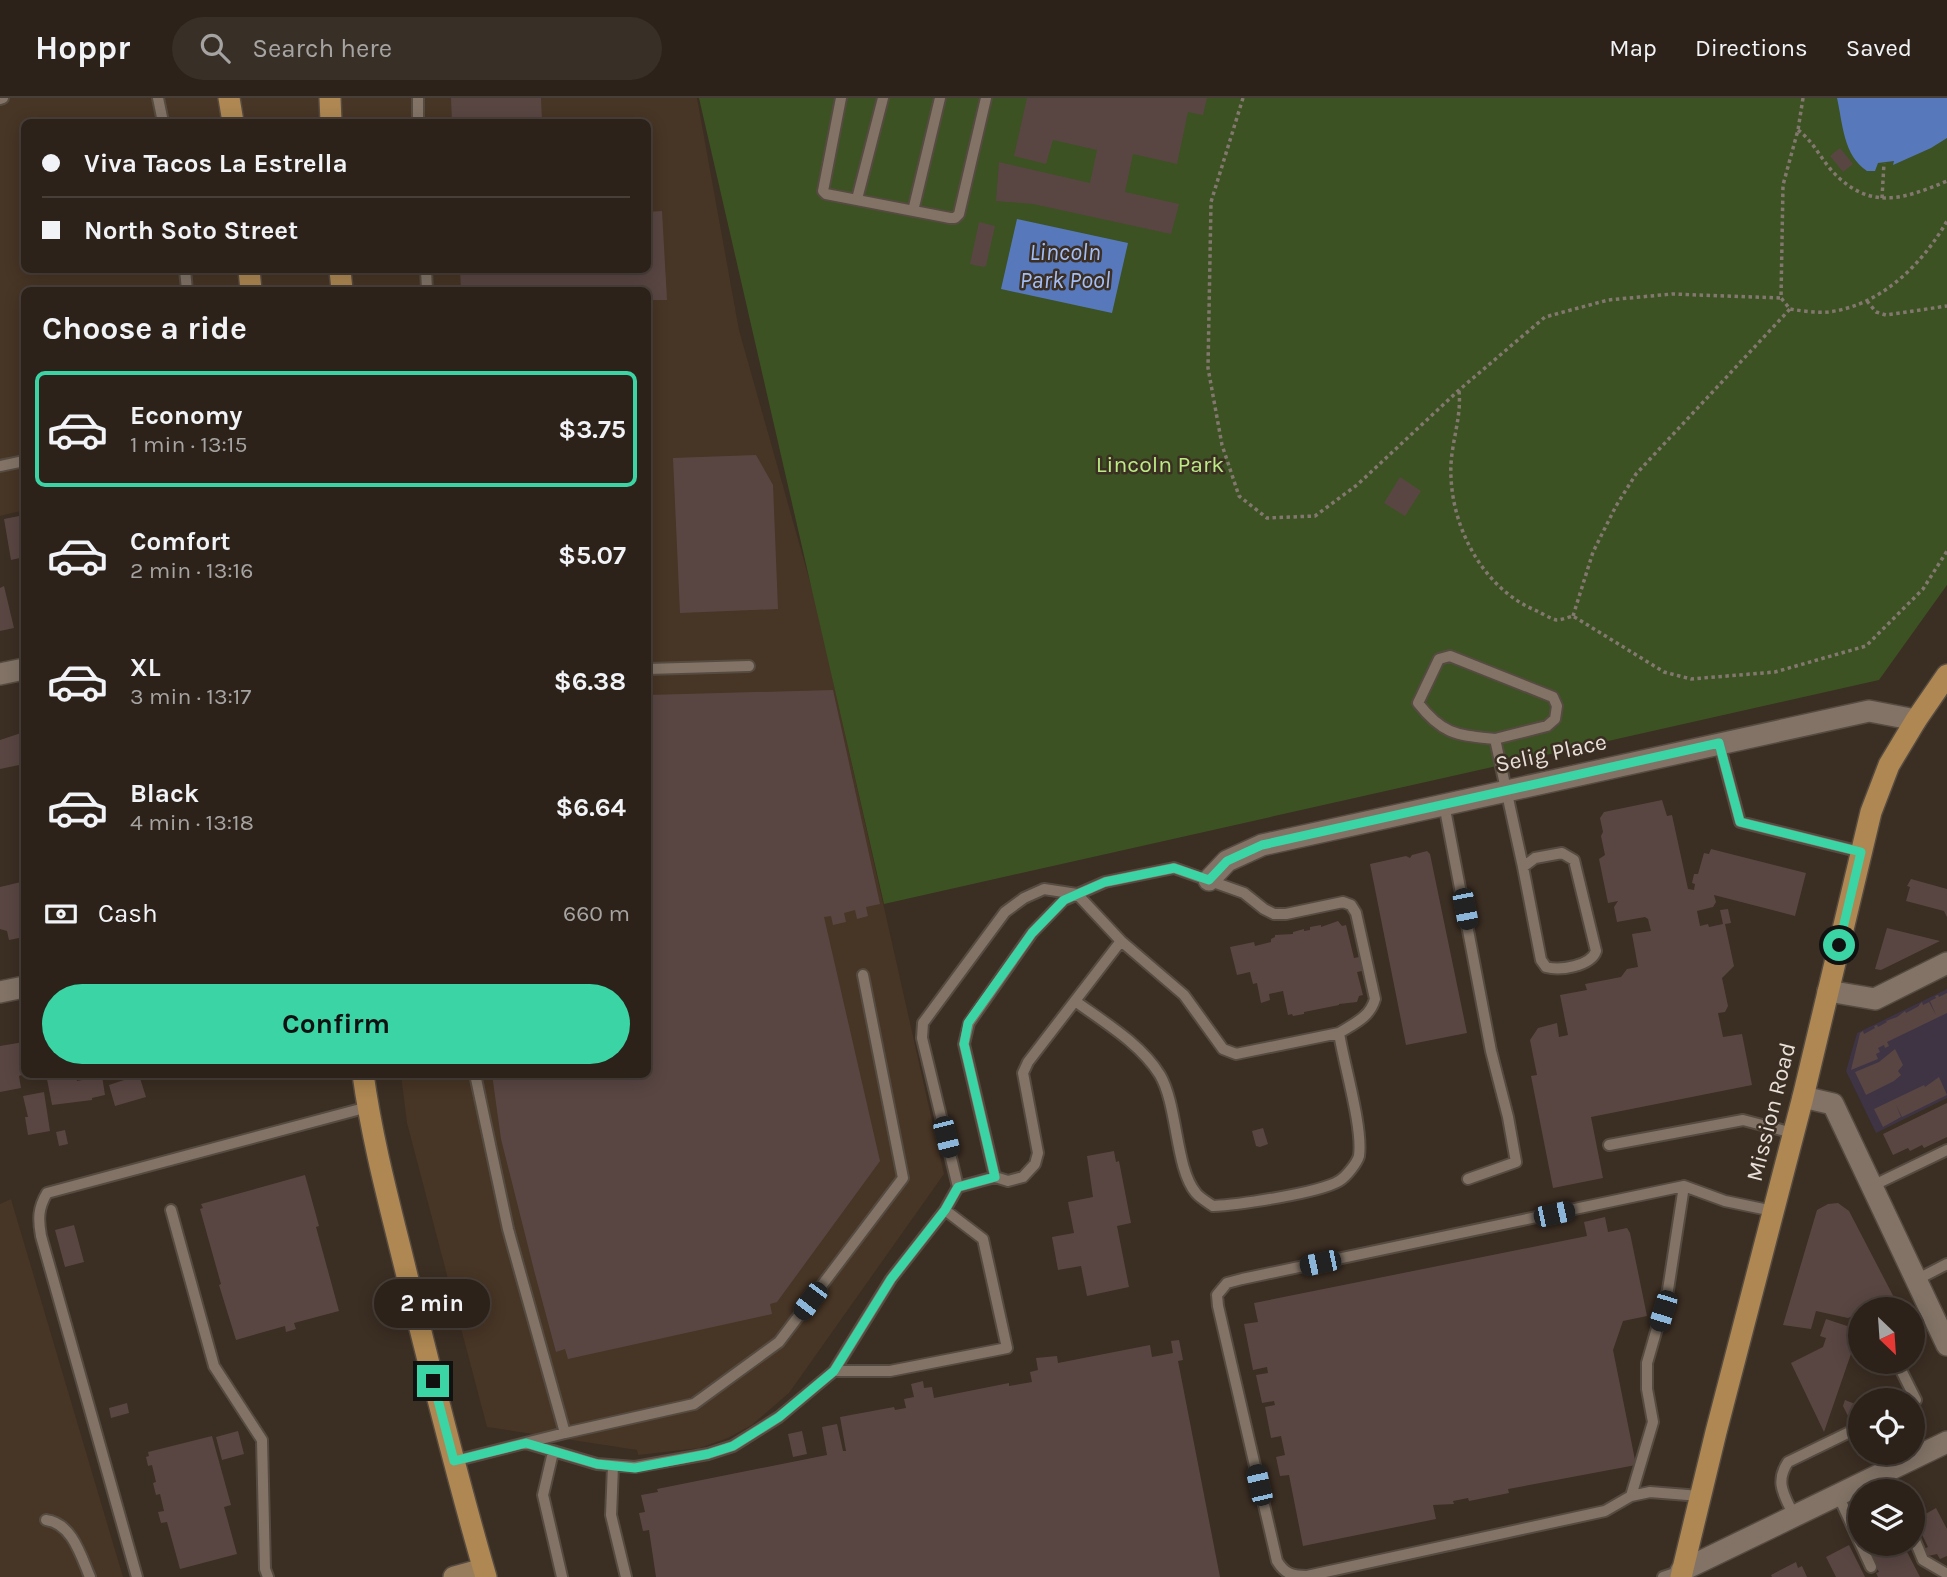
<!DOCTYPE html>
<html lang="en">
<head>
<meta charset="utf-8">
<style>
  body { margin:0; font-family:Karla,sans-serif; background:#382f27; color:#f1f3f6; height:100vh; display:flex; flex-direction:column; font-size:26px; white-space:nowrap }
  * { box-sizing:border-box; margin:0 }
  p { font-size:23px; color:#a6a4a2 }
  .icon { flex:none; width:38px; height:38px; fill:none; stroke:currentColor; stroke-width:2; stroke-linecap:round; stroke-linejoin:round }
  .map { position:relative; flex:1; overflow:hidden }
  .sheet { position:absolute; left:21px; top:189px; width:630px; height:791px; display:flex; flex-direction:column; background:#2c221a; border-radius:10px; box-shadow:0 4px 18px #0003,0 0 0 2px #483f39 }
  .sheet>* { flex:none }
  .hud { position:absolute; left:21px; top:21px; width:630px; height:154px; border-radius:10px; box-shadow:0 4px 18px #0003,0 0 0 2px #483f39; display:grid; align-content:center; height:154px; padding:0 21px; background:#2c221a }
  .needle { width:46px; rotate:155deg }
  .buttons { position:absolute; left:1848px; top:1199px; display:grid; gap:14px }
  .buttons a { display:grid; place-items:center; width:77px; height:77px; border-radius:50%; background:#2c221a; box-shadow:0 4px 18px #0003,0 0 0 2px #483f39; font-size:35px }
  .end { position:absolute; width:32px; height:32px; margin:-16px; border:9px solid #3bd4a4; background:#111; box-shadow:0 0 0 4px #111 }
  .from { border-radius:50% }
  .bubble { position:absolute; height:49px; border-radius:24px; background:#2c221a; box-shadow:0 4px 18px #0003,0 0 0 2px #483f39; font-size:23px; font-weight:700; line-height:49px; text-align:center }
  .car { position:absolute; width:21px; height:42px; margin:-21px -10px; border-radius:9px; box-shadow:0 0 5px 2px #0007; background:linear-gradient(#222 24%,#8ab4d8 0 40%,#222 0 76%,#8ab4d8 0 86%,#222 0) }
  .hud b { display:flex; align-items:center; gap:24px; height:66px; font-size:26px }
  .hud b+b { border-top:2px solid #483f39 }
  .hud i { width:18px; height:18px; background:#f1f3f6 }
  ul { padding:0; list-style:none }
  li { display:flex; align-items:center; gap:21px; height:116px; margin:0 14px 10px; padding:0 7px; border:4px solid transparent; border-radius:10px }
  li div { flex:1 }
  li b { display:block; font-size:26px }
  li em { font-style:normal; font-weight:700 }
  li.on { border-color:#3bd4a4 }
  li>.icon { width:63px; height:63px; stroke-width:1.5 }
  h2 { padding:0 21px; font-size:32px; line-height:84px }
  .pay { display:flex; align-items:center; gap:18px; height:77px; padding:0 21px; font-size:26px }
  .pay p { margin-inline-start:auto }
  .cta { display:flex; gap:14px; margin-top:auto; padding:14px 21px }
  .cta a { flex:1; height:80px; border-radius:42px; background:#3bd4a4; color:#111; font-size:28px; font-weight:700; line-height:80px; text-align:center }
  header { display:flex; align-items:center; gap:42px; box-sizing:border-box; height:98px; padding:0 35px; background:#2c221a; border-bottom:2px solid #483f39 }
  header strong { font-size:33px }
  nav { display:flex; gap:38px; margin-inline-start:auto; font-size:24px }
  .search { width:490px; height:63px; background:#382f27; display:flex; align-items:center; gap:18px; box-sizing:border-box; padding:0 24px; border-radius:38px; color:#a6a4a2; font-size:26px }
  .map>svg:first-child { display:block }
  .commercial { fill:#3e3444 }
  .built { fill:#473525; fill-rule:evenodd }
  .green { fill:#3c5222 }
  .water { fill:#5878bc }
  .building { fill:#594643 }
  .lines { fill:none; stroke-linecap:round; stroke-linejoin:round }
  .lane-casing { stroke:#564b41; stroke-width:14 }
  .street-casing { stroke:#564b41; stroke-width:24 }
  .secondary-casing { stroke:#564b41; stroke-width:24 }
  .primary-casing { stroke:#564b41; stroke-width:24 }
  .path { stroke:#83786f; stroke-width:3.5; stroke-dasharray:3.5 3.5; stroke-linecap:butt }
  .lane { stroke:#827366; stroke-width:10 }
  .street { stroke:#827366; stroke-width:21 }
  .secondary { stroke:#987d5c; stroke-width:21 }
  .primary { stroke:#ae8752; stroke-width:21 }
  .route { stroke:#3bd4a4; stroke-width:9 }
  .labels { text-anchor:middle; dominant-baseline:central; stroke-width:5; stroke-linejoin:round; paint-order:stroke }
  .park-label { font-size:23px; fill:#bbec84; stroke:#3b2e23 }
  .street-label { font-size:23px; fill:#e9e0d9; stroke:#3b2e23 }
  .water-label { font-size:24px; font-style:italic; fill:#a3bef6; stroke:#3b2e23 }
</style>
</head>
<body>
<header>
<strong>Hoppr</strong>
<div class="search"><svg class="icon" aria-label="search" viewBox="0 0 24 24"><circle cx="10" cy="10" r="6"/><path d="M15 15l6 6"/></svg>Search here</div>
<nav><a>Map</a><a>Directions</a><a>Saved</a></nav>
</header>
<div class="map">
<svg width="1947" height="1479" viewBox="0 0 1947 1479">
  <rect width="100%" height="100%" fill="#3b2e23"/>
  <path class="commercial" d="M1947,891v109l-71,35 -30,-62 11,-38z"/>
  <path class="built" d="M0,0h697l42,232 75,266 130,578 -155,219 -37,32 -24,13 -28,10 -62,7 -1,-5 -150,-23 -80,-304 -6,-48 247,-1v-784h-624v220l-24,6zM24,24h624v148h-624z
    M11,1101l112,378h-123v-373z"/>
  <path class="green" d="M699,0h1248v487l-68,95 -995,224z"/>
  <path class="water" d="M1837,0h110v40l-16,10 -38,17 1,-4 -16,2 -3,8h-8c-24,-16 -24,-47 -30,-73z
    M1017,121l111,24 -16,70 -111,-24z"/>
  <path class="building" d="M451,0h90l1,24h-90z
    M1027,0h180l-4,17 -15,-3 -11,52 -44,-10 -8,38 54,12 -8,30 -138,-30 -37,-3 3,-39 91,21 7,-33 -44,-10 -7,24 -32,-8z
    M1840,50l13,16 -10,8 -13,-16z
    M662,113l5,89h-19v-10h-187l-1,-20h188v-58z
    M979,124l16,4 -9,40 -3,1 -13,-3z
    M756,357l17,30 5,124 -98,4 -7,-155z
    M1400,379l21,14 -16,25 -21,-13z
    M24,417v42l-13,3 -7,-41z
    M4,488l10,42 -14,3v-43z
    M833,592l47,214 -14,3 2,9 -11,3 -2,-9 -11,3 2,9 -13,3 -2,-9 -7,1 56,244 -103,141 -7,2 2,10 -204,45 -3,-10 -9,3 -21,-78 -34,-135 -9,-65h156v-379z
    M21,635l3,31 -24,5v-29z
    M1662,702l5,16 5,-1 16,74 6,1 1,-6 -3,-1 2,-9h4l6,-21 5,1 2,-5 95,24 -11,43 -81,-21 2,7 -3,5 -16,4 3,15 8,-2 1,3 14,-3 -3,-14 8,-1 3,14 -6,1 9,42 -12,12 6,28 -3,6 -7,1 5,24 19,-3 10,51 -161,32 12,61 -50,10 -22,-112 6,-1 -7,-35 8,-12 19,-5 2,14 9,-2 -8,-40 27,-5 -2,-6 36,-7 6,-8 11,-2 -6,-33 19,-3 -3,-12 -3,-2 -28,5 -3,-15 4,-6 -10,2 -9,-44 6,-4 -4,-19 2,-4 -3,-14 4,-6z
    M1427,753l3,3 37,179 -61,12 -36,-181 36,-8 4,2 2,-3z
    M1911,781l36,10v28l-3,-6 -38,-10 4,-14 -3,-1z
    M21,784l3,15v40l-15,3 -2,-9 -7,-2v-42z
    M1338,823l4,5 4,-1 8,33 10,-2 3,14 -10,2 6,23 -4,1 -2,6 -18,2v1l-35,7v2l-11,2 -1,-2 -4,1 -5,-24 -14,3 1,6 -9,3 -4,-20 -4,1 -3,-12 -13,3 -7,-28 24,-5 1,4 16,-4v-3l4,-2v-2l18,-1v-2l11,-3v2l6,-1v-3l11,-2v2z
    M1887,830l4,1 49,12 -59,29 -6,-1z
    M1947,895v20l-60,29 2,4 -4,2 -1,-3 -6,3 2,4 -4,2 2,5 -27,11 9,-37 3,-2 1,3 11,-6 -1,-2 3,-1 1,2 9,-5 -1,-1 11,-4 8,-6 1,2 13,-7v-1l3,-3 1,3 6,-3 7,13 -6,-14 6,-3 -1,-2 3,-1 1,2z
    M24,944v32l-5,2 2,12 -21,4v-46z
    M1895,951l8,16 -5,6 3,4 -7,6 -28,14 -11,-23 24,-10z
    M46,976h30l1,7 25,-5 3,19 -13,3v2l-40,5z
    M139,977l7,22 -31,9 -6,-21z
    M1939,979l8,18 -45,22 -6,-12 5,12 -18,10 -9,-18 50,-24 1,2z
    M44,994l6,39 -22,4 -3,-18h3l-5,-21z
    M1947,1005v34l-23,11 -2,-3 -12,6 -2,-3 -15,7 -10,-21z
    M1263,1030l5,16 -8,3 -4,-1 -4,-15z
    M65,1032l3,14 -9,2 -3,-14z
    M1114,1053l2,11 3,-1 12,62 -14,3 12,61 -42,9 -6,-30 -23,4 -6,-33 22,-4 -6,-31 25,-5 -6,-41z
    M305,1077l14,51 -3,1 23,84 -45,12 2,6 -10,3 -1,-6 -49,14 -17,-55 2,-1 -21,-75 3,-1 -2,-4z
    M1838,1105l11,8 51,98h-40v4l-12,5 -32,-7 -5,18 -28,-4 34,-115 11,-6z
    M1605,1119l3,15 19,-4 3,5 17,83 -24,5 -10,29 23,115 -128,24 1,4 -40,8 -1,-3 -15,3 1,3 -21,1 3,14 -133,27 -14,-71 -9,1 -4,-19 9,-2 -4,-19 -10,2 -6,-31 10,-2 -1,-4 -12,2 -6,-28 12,-2 -1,-6 -14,3 -9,-46 14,-2 -4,-19 333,-67 -3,-14z
    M74,1127l10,37 -19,5 -10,-37z
    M1826,1221l33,11 1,23 -8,-2 -28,81 -33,-69 32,-16 3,-9 -6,-2z
    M1179,1242l4,20 -5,1 42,216h-564l-7,-47 -6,1 -4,-18 6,-1 -4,-17 17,-3 -1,-3 170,-34 -5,-28 15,-3 6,27h3l-6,-34 54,-10 1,3 11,-2 -2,-9 10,-2 -3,-13 12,-3 1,7 8,-1 2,11 75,-15v3l23,-4 -2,-10 8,-2 -2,-12 21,-2 1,7 92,-18 2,12 21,-4 -2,-12z
    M1845,1302l15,6 -7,20 -10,-20z
    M127,1305l2,10 -18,5 -2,-10z
    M238,1333l6,23 -22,6 -6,-23z
    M802,1333l5,23 -14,3 -5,-23z
    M212,1338l19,69 -7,2 13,47 -57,15 -13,-47 -6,1 -3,-11 6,-1 -4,-17 -4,1 -3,-12 3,-1 -4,-17 -4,1 -2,-9 3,-1 -1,-4z
    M1936,1410l11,21v27l-7,3 -3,-5 -9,2 -4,-7 4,-2 -13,-27z
    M1865,1446h38l17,33h-42l-2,-4 3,-1z
    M1849,1447l16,32h-29l-10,-20z
    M1796,1464l2,6 4,-2 5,11h-35l-1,-2z"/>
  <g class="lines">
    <defs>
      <path id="lane" d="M158,0l5,24
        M418,0v24
        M841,0l-18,93 3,3 124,24h5l4,-4 27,-116
        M0,1l3,-1
        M857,101l26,-101
        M913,113l27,-113
        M185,172l2,20
        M426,172l1,20
        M0,368l24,-5
        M648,571l101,-3
        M1495,641l52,-13 8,-7 2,-13 -4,-9 -103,-41 -11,3 -21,44c25,32 39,32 77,36l28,128 12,-9 27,-5 12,7 22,91c-5,15 -36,20 -50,16l-5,-7 -18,-93
        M1719,645l21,79 121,30
        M1444,706l47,247 17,66 8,45 -48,17
        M1075,903c29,21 66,43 85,74 18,31 15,93 36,118 4,5 11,9 17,13 25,-1 106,-13 126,-25 7,-4 18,-18 20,-25 4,-29 -15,-91 -20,-123l-103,21 -13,-5 -39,-54 -63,-54
        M475,976l33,155 57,204 129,-29 85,-62 124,-164 -40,-203
        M1609,1047l134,-25 50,13
        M995,1079l-31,-133 5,-21 63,-90 32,-33 41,-18 69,-14 70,25 20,16 10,5h12l57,-12 8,3 5,8 19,86c-5,18 -20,24 -36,34
        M1872,1088l75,-36
        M171,1112l43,156 48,74 3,129 3,8
        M1916,1182l31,-16
        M1897,1264l19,38 -3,1
        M834,1273h56l117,-23 -24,-109 -38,-29
        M526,1345l71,21 38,3 73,-13 25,-8 46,-29 55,-46 57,-92 54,-69 13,-23 37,-10 13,4 15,-4 12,-13 3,-11 -15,-80 5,-11 93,-121 -44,-47 -33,-5 -20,9 -19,14 -82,111 -1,15 36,149
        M553,1354l-10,43 19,82
        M454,1363l111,-28
        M613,1368l-2,49 15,62
        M1884,1375l8,18
        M1838,1397l33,72
        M1631,1398l22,-74 -6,-33v-26l21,-73 16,-104
        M1700,1398l-50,-4 -19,4 -26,15 -298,65c-15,0 -22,-2 -30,-15l-59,-255 -1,-11 10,-12 15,-4 442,-93 41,15 48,10
        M1794,1418c-9,-20 -20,-33 -6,-54l72,-35
        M46,1422c26,3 35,36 44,57
        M1913,1438l10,24 24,14
        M137,1479l-96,-341c-3,-17 -3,-28 6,-43l321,-86
        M1663,1479l18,-6"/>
      <path id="street" d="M0,576l24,-5
        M1209,782l18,-19 35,-16 607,-134 47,9
        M1828,893l47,8 72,-36
        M0,894l24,-5
        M1803,999l30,7 114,241
        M1681,1473l266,-129"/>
      <path id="secondary" d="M454,1479l29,-8"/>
      <path id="primary" d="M229,0l4,24
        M330,0l1,24
        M249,172l2,20
        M340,172l2,20
        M363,976c10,73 30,143 47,214 24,97 48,193 76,289
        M1681,1479l35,-145 87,-335 68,-285 18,-47 27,-45 31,-45"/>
    </defs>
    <use href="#lane" class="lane-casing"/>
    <use href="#street" class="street-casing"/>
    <use href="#secondary" class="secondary-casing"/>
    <use href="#primary" class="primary-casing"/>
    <path class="path" d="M1243,0l-32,104 -3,166 14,77 17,51 28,22 48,-2 42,-31 102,-95 86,-73 63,-17 64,-6 109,4
      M1803,0l-5,32 -15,55 -2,113 9,11c12,2 26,4 38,3 52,-6 94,-47 119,-91
      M1798,32c15,11 23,29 35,42 37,39 71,27 114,9
      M1882,100l2,-35
      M1867,203l9,11 10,3 61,-9
      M1459,293c3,29 -10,56 -8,86 2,54 34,113 86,134 6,3 14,8 20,9 4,0 12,-3 16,-4l91,56 27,7 84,-7 91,-26 57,-57 24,-38
      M1573,518l20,-64 23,-46 20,-32 154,-165"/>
    <use href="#lane" class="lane"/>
    <use href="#street" class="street"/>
    <use href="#secondary" class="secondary"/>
    <use href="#primary" class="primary"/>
  </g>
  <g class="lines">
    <path class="route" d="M433,1283l21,80 72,-18 71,21 38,4 73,-14 25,-8 46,-29 55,-46 57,-92 54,-69 13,-23 37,-10 -31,-133 4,-21 64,-90 32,-33 41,-18 69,-14 35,12 18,-19 35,-16 457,-102 21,79 121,30 -22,93"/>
  </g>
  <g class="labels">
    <g class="park-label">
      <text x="1160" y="366">Lincoln Park</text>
    </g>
    <g class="street-label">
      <text transform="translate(1551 655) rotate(-12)">Selig Place</text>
      <text transform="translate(1771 1014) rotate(-76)">Mission Road</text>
    </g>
    <g class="water-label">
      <text x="1065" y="154">Lincoln<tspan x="1065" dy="28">Park Pool</tspan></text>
    </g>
  </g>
</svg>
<div class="buttons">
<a><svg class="needle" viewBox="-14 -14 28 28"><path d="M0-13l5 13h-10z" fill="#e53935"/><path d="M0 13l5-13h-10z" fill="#a6a4a2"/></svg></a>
<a><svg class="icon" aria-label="locate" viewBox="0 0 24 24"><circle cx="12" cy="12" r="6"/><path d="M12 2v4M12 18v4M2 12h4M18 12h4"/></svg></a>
<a><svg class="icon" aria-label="layers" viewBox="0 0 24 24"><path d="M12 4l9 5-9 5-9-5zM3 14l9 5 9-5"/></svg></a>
</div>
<i class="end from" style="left:1839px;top:847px"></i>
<i class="end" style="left:433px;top:1283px"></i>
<div class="bubble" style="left:374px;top:1181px;width:116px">2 min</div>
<i class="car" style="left:1465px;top:811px;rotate:169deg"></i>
<i class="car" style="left:946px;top:1039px;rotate:166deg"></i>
<i class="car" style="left:1554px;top:1116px;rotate:78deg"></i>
<i class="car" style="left:1320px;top:1165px;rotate:258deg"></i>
<i class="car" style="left:810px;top:1203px;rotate:217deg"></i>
<i class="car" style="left:1663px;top:1213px;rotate:197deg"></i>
<i class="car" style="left:1259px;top:1387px;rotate:347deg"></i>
<div class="hud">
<b><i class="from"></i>Viva Tacos La Estrella</b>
<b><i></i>North Soto Street</b>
</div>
<section class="sheet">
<h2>Choose a ride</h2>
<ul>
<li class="on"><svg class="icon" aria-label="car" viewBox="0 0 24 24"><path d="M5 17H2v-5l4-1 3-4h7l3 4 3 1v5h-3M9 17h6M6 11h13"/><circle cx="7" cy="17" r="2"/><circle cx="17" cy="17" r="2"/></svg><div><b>Economy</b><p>1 min · 13:15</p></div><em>$3.75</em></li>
<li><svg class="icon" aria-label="car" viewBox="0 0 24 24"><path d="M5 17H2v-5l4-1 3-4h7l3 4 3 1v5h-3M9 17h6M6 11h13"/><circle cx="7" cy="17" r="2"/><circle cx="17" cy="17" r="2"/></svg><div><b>Comfort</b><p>2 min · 13:16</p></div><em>$5.07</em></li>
<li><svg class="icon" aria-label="car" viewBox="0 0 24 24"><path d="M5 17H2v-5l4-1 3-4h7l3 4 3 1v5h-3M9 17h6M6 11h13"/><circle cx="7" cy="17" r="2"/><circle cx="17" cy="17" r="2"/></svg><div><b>XL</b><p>3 min · 13:17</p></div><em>$6.38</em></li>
<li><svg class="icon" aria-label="car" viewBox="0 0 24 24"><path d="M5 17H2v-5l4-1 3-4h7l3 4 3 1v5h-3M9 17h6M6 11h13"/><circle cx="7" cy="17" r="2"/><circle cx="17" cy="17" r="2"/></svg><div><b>Black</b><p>4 min · 13:18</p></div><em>$6.64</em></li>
</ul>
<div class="pay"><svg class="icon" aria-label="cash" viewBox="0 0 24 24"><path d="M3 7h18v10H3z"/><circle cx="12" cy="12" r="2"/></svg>Cash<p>660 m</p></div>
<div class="cta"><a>Confirm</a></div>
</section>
</div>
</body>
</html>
